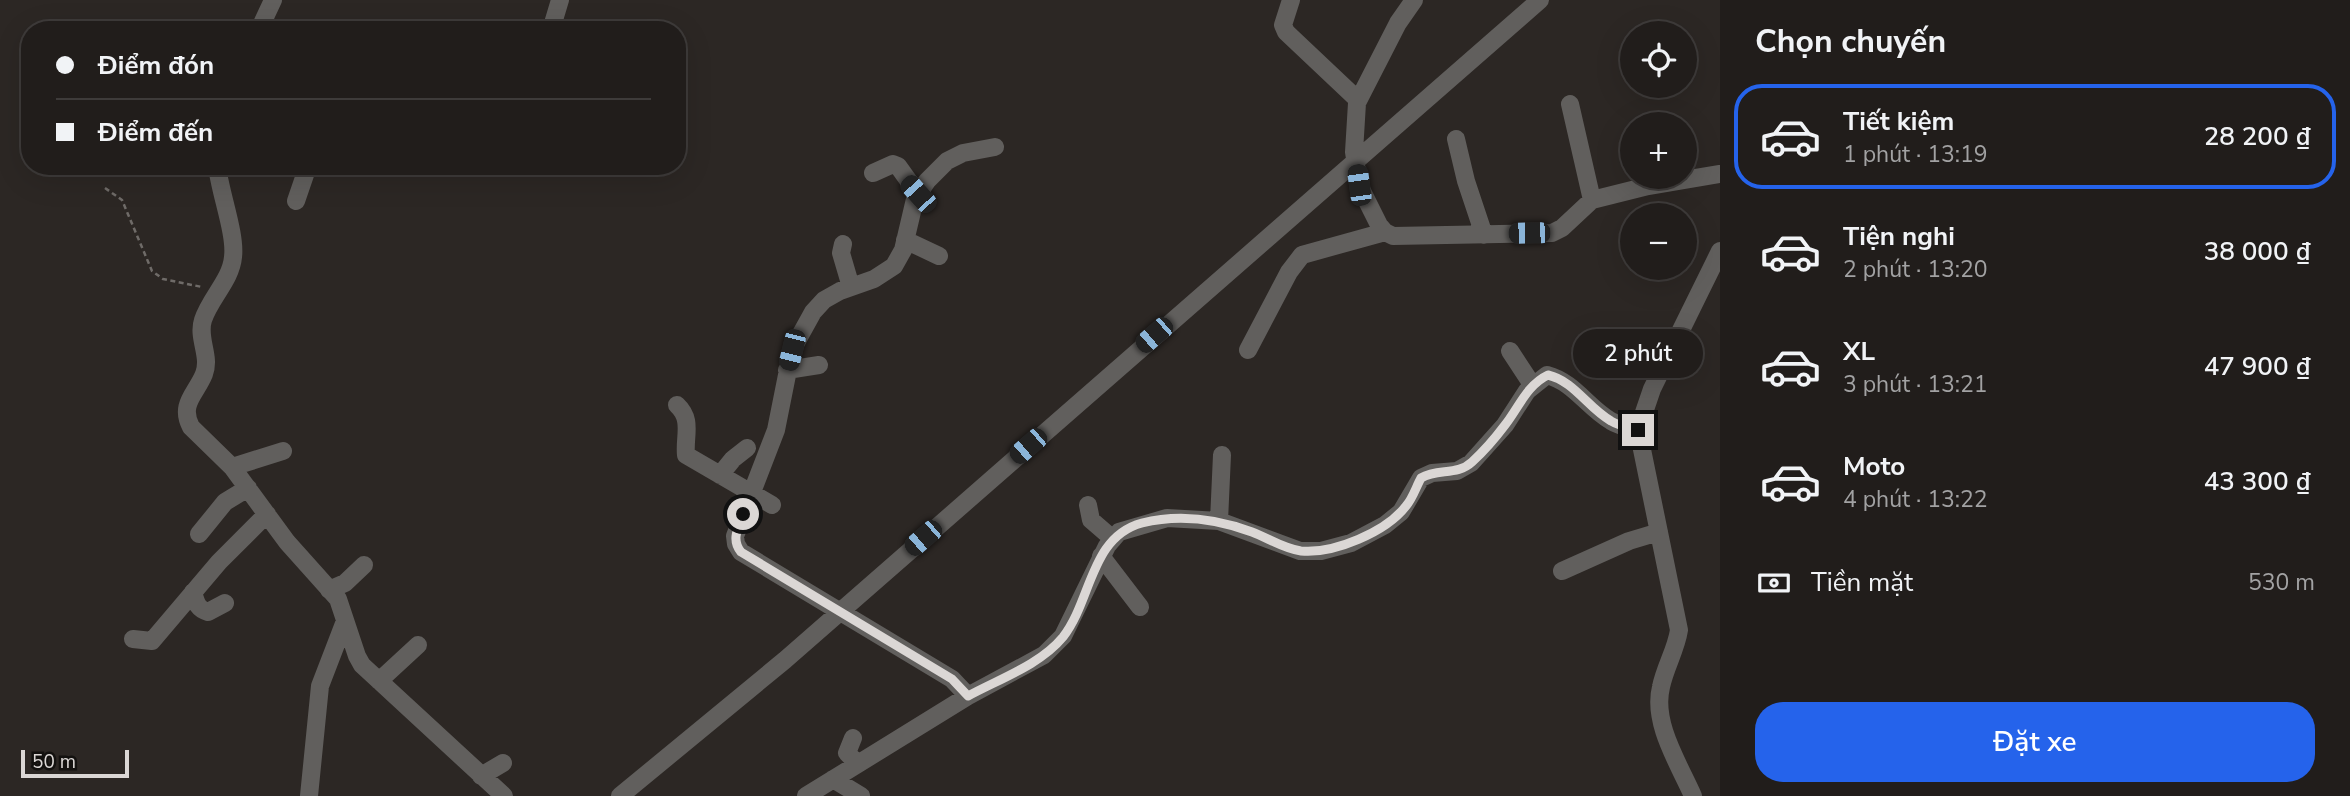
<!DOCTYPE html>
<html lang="vi">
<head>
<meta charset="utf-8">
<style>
  body { margin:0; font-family:"Nunito Sans",sans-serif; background:#2d2a28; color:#f1f3f6; height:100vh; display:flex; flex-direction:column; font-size:26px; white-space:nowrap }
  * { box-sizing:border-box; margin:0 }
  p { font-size:23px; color:#a2a2a3 }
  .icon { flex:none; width:38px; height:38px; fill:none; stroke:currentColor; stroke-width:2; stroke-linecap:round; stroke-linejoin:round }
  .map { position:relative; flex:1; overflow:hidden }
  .panel { display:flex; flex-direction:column; background:#211d1b; width:630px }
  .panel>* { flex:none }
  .guide { position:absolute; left:21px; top:21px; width:665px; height:154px; border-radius:28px; box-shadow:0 7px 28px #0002,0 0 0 2px #3e3b3a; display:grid; align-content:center; height:154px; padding:0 35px; background:#211d1b }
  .controls { position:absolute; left:1620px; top:21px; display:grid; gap:14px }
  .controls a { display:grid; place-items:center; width:77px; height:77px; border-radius:50%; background:#211d1b; box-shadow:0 7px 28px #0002,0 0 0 2px #3e3b3a; font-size:35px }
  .scale { position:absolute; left:21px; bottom:18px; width:108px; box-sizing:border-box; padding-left:7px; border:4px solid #dbd7d5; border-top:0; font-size:19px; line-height:24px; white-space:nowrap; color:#dbd7d5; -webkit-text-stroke:5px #13110f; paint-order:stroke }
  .end { position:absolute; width:32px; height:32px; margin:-16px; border:9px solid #dbd7d5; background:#111; box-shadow:0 0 0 4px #111 }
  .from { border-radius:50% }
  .bubble { position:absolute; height:49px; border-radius:24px; background:#211d1b; box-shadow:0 7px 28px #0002,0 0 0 2px #3e3b3a; font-size:23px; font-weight:600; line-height:49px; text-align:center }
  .car { position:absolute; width:21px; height:42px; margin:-21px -10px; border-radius:9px; box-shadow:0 0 5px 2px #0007; background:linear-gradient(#222 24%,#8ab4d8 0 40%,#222 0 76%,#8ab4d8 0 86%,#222 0) }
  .guide b { display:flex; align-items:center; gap:24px; height:66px; font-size:26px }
  .guide b+b { border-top:2px solid #3e3b3a }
  .guide i { width:18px; height:18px; background:#f1f3f6 }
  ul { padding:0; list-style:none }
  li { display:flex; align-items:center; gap:21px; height:105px; margin:0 14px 10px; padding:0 21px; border:4px solid transparent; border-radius:28px }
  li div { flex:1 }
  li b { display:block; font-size:26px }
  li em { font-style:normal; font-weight:600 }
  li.selected { border-color:#2563eb }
  li>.icon { width:63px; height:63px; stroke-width:1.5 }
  h2 { padding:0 35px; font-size:32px; line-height:84px }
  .pay { display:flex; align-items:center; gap:18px; height:77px; padding:0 35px; font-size:26px }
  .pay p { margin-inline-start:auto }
  .action { display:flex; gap:14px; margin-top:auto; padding:14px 35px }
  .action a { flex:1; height:80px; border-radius:28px; background:#2563eb; color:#fff; font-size:28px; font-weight:600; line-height:80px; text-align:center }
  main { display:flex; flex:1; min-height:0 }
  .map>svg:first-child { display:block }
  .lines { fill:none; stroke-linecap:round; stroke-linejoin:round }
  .path { stroke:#6f6b68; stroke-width:2.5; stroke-dasharray:5 3.5; stroke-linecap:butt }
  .minor { stroke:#615f5d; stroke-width:18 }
  .route { stroke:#dbd7d5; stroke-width:9 }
</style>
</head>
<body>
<main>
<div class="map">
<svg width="1720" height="796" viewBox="0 0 1720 796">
  <rect width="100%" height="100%" fill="#2c2724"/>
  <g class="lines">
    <path class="path" d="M105,188l17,12 30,71 11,8 39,8"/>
    <path class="minor" d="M1291,0l-8,25 3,7 72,68
      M1414,0l-16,23 -41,80 -3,49 5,33 20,40 6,7 8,4 159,-3 10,-5 30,-28 56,-14 72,-12
      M259,30l14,-30
      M551,30l9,-30
      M1570,104l22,96
      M1456,139l10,42 18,54
      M217,166c3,27 19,68 16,91 -2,23 -23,41 -30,63 -6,18 8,36 1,54 -8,20 -25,30 -13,53l41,40 55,75 51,57 19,57 5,9 142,131
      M873,173l20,-9 5,2 20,28
      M296,201l12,-35
      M905,240l34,16
      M843,244l-2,9 10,34
      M1248,350l41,-78 13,-17 83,-23
      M1510,351l23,35
      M787,370l32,-5
      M677,405c16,15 7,31 9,50l86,50
      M232,467l51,-16
      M720,475l13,-16 14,-11
      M1088,505l3,15 22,19
      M1219,521l3,-66
      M199,534l26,-32 23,-14
      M1101,556l39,51
      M1562,571l67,-30 30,-9
      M329,590l16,-7 19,-18
      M193,592c3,10 4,17 15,20l17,-9
      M133,639l19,2 67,-79 48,-48
      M379,681l39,-36
      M968,696l-16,-17 -211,-127 -5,-8 -1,-8 41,-106 16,-80 21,-38 11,-12 16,-9 34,-12 20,-13 9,-16 12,-51 12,-18 20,-20 16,-8 32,-6
      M853,738l-6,15 11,11
      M481,776l22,-13
      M833,779l28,17
      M309,796l11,-110 25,-65
      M620,796l165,-136 755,-660
      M806,796l162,-100 76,-41 19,-19 44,-90 12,-14 48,-14 52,3 81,30h21l30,-8 34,-18 16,-13 20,-34 11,-5 25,-2 14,-8 34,-38 22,-34 20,-16c27,7 41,33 64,46 8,5 18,7 27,9
      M1693,796c-14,-32 -41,-73 -32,-109 4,-20 15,-37 18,-57l-41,-200 14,-41 68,-138"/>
  </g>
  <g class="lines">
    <path class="route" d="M743,514c-5,14 -12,26 -2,38l211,127 16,17c31,-17 72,-31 95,-59 29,-37 27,-100 79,-114 36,-9 75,-4 110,9 16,6 32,17 49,19 33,3 85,-19 105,-45 7,-8 10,-19 15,-28 17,-10 36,-2 51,-16 12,-11 24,-25 33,-37 14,-18 22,-40 43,-50 26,6 40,33 63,46 8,5 18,7 27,9"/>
  </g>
</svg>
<div class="controls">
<a><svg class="icon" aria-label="locate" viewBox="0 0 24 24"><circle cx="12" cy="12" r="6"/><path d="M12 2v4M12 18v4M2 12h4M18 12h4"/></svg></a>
<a>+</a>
<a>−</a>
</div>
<div class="scale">50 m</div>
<i class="end from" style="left:743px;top:514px"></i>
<i class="end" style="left:1638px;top:430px"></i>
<div class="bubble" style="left:1573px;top:329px;width:130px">2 phút</div>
<i class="car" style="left:1359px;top:185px;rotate:352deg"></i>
<i class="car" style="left:918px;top:194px;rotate:318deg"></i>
<i class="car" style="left:1529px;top:233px;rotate:269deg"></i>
<i class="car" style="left:1154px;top:335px;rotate:229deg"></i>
<i class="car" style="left:792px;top:350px;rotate:194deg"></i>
<i class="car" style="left:1028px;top:446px;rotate:229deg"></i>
<i class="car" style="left:923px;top:538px;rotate:229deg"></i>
<div class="guide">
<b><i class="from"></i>Điểm đón</b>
<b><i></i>Điểm đến</b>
</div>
</div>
<section class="panel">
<h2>Chọn chuyến</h2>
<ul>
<li class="selected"><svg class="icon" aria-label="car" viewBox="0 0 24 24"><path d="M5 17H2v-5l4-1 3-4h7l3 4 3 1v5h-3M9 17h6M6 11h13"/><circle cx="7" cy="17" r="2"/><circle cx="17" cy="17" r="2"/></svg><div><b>Tiết kiệm</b><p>1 phút · 13:19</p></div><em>28 200 ₫</em></li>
<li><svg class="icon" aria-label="car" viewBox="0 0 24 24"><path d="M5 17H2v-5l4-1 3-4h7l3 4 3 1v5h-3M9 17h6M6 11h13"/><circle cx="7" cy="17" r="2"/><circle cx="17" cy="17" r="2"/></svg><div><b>Tiện nghi</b><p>2 phút · 13:20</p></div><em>38 000 ₫</em></li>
<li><svg class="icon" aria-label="car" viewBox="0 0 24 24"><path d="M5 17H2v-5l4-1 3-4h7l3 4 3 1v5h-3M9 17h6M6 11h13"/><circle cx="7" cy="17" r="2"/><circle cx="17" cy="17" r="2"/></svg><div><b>XL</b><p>3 phút · 13:21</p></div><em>47 900 ₫</em></li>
<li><svg class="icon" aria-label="car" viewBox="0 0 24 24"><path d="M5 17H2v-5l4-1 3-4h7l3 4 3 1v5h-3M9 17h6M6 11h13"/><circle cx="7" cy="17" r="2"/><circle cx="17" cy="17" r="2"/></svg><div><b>Moto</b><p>4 phút · 13:22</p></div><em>43 300 ₫</em></li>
</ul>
<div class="pay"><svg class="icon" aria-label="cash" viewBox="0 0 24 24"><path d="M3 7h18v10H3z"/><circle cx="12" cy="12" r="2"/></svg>Tiền mặt<p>530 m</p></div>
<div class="action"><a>Đặt xe</a></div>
</section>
</main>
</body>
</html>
